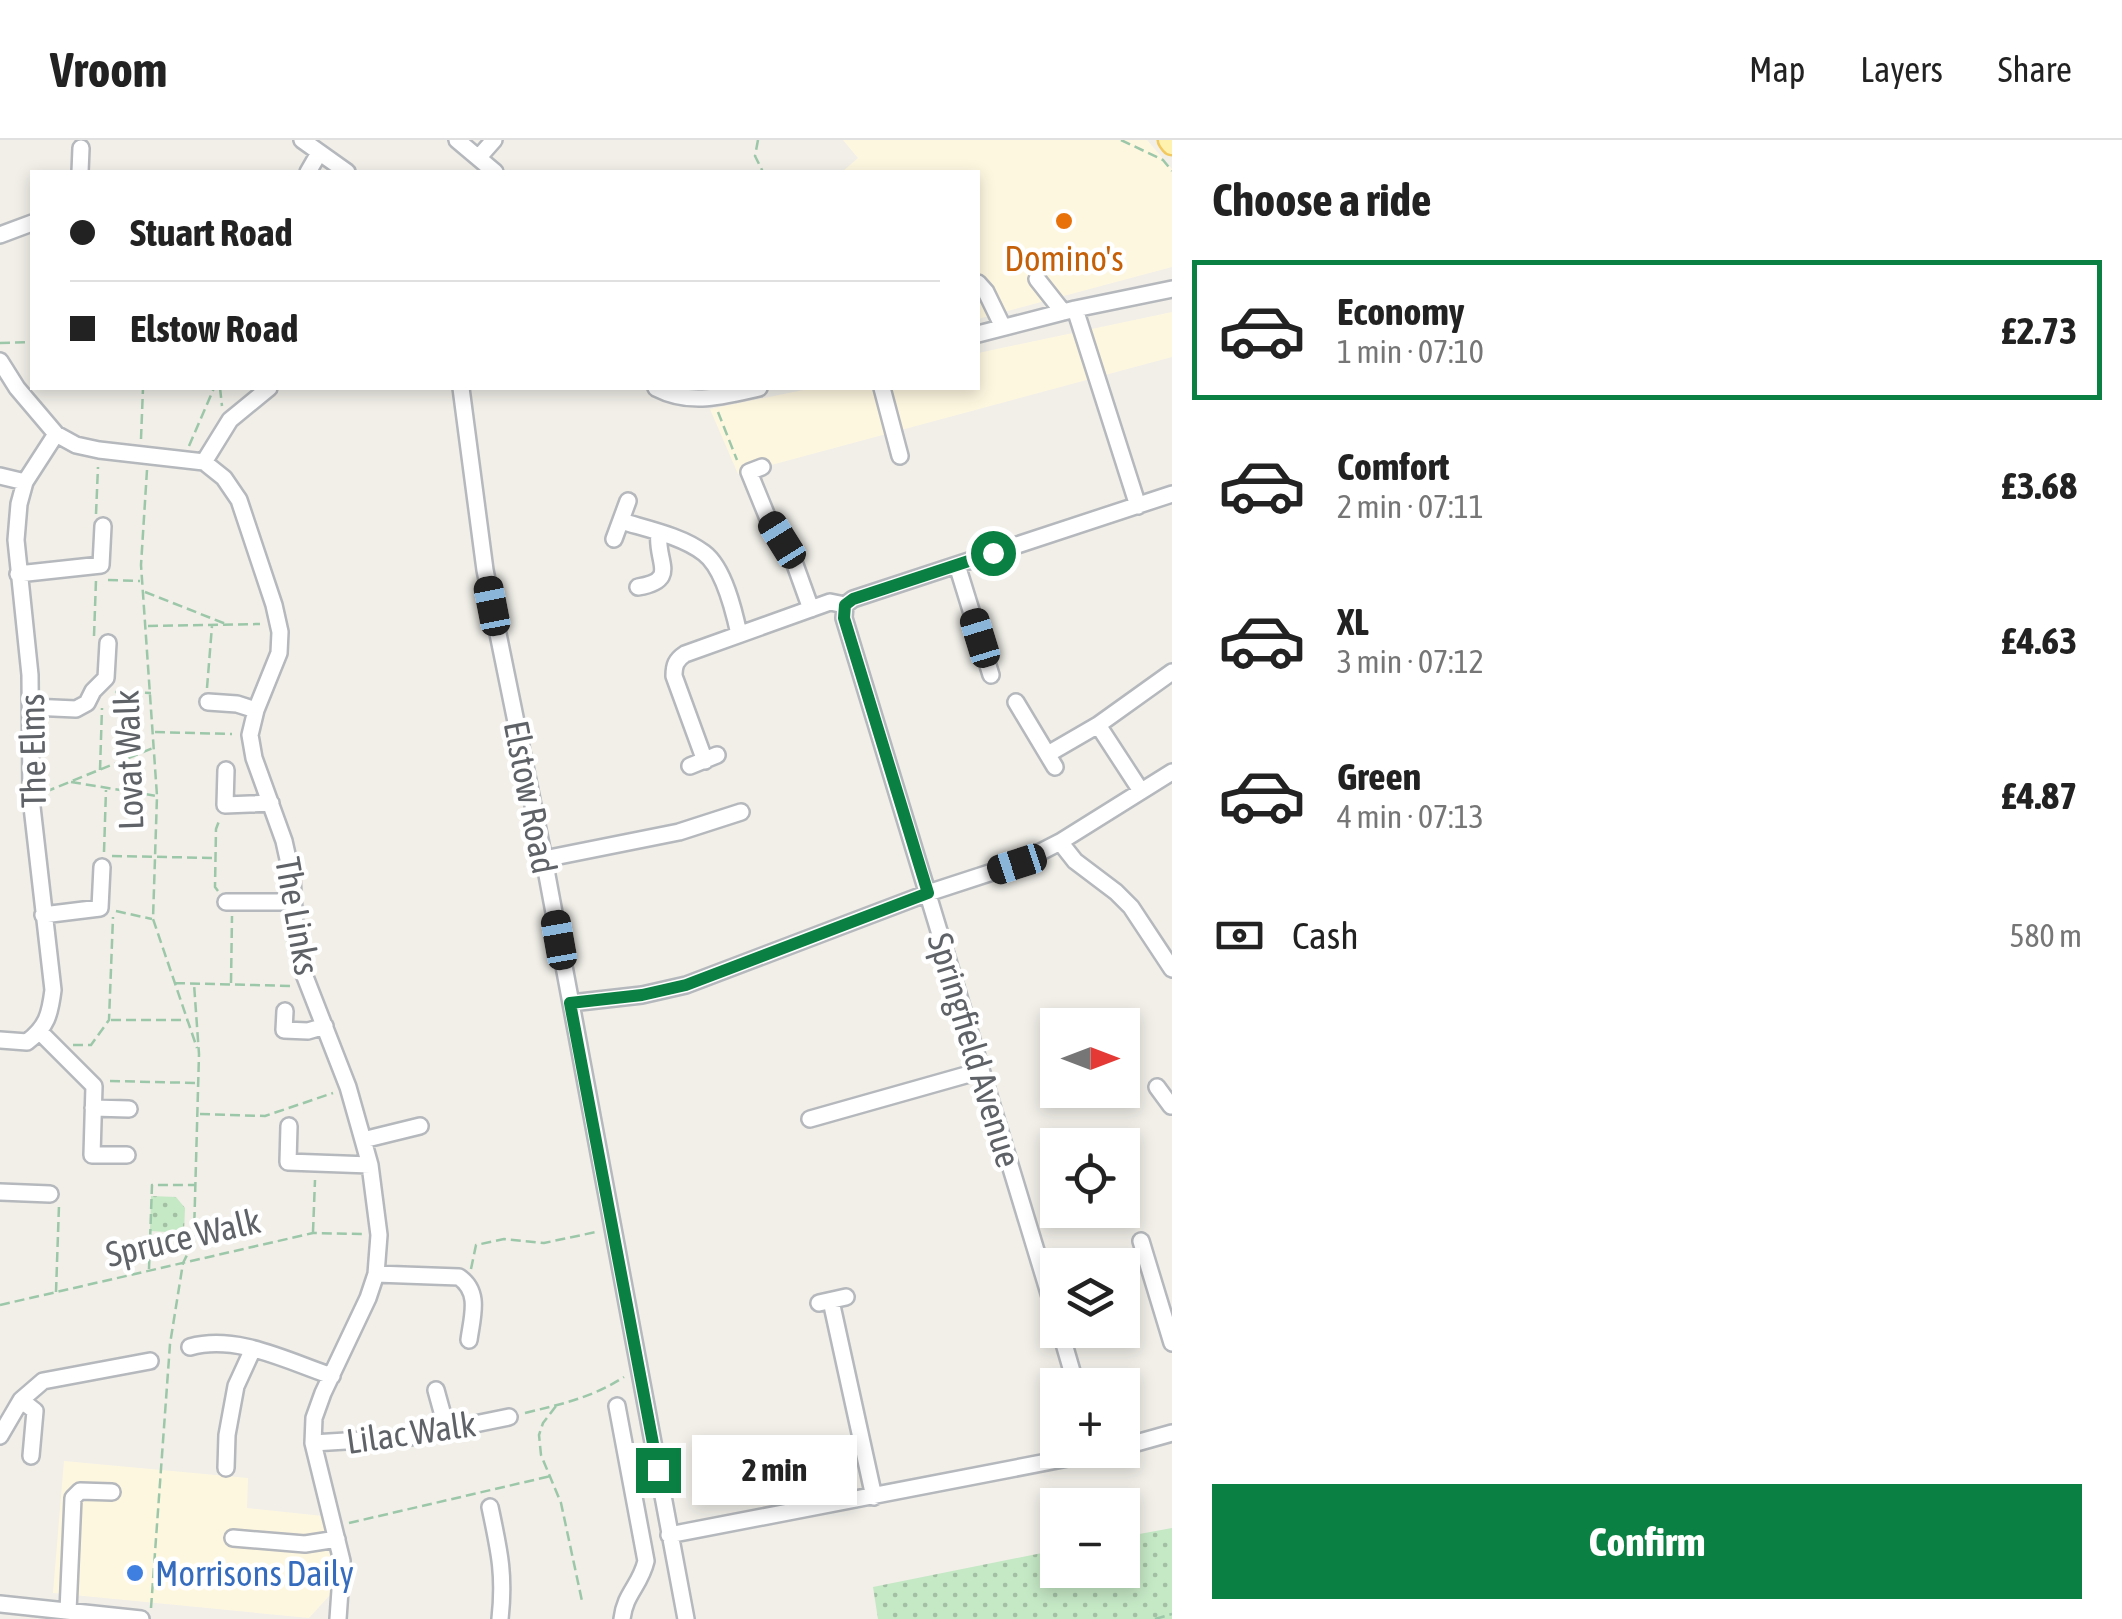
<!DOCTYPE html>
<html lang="en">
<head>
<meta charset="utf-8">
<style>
  body { margin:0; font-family:"Asap Condensed",sans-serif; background:#f6f6f6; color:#222; height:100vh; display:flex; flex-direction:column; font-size:38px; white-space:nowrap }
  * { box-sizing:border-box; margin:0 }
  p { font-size:32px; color:#767676 }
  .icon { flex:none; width:55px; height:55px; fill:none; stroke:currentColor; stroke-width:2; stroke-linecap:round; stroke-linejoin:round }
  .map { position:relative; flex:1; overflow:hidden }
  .details { display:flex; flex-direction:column; background:#fff; width:950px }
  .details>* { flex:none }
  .top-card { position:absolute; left:30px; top:30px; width:950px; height:220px; border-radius:0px; box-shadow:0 5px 15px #0003; display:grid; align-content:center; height:220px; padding:0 40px; background:#fff }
  .needle { width:65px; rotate:90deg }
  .fabs { position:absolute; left:1040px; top:868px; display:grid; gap:20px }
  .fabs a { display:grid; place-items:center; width:100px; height:100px; border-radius:0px; background:#fff; box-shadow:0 5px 15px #0003; font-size:50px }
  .end { position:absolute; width:45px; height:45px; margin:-22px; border:12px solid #0b8043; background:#fff; box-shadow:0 0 0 5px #fff }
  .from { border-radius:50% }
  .bubble { position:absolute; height:70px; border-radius:0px; background:#fff; box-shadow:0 5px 15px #0003; font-size:32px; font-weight:700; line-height:70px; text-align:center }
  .car { position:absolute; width:30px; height:60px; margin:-30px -15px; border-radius:12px; box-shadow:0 0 8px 2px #0007; background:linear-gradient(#222 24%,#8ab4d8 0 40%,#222 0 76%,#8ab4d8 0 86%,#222 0) }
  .top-card b { display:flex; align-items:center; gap:35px; height:95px; font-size:38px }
  .top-card b+b { border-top:2px solid #e0e0e0 }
  .top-card i { width:25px; height:25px; background:#222 }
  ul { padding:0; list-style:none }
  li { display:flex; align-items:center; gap:30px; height:140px; margin:0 20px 15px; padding:0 20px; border:5px solid transparent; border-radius:0px }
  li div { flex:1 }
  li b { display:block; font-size:38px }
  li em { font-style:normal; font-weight:700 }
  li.current { border-color:#0b8043 }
  li>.icon { width:90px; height:90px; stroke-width:1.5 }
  h2 { padding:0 40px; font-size:45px; line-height:120px }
  .pay { display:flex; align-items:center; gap:25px; height:110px; padding:0 40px; font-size:38px }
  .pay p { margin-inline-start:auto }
  .cta { display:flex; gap:20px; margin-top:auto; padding:20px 40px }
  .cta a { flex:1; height:115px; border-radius:0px; background:#0b8043; color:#fff; font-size:40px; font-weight:700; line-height:115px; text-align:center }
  header { display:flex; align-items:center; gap:60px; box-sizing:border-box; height:140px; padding:0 50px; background:#fff; border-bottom:2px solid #e0e0e0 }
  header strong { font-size:48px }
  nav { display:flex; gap:55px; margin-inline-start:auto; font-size:35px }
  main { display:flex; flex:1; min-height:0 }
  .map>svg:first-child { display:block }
  .commercial { fill:#fef7e0 }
  .park { fill:url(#park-dots) }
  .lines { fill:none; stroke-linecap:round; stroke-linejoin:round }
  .minor-casing { stroke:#b5b8bc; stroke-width:20 }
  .major-casing { stroke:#f2c960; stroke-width:25 }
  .path { stroke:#9cc7a9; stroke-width:2.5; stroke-dasharray:10 5; stroke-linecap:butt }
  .minor { stroke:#fff; stroke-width:15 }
  .major { stroke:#fff2af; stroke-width:20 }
  .route { stroke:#0b8043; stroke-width:12 }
  .food-dot { fill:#e8710a; stroke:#fff; stroke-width:4 }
  .shop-dot { fill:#3f7fe0; stroke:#fff; stroke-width:4 }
  .labels { text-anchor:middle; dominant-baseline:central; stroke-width:9; stroke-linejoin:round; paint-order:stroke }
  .food-label { font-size:35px; fill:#c56008; stroke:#fff }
  .street-label { font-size:35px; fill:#5f6368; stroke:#fff }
  .shop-label { font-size:35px; fill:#366cbe; stroke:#fff; text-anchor:start }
</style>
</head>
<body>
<header>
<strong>Vroom</strong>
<nav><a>Map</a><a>Layers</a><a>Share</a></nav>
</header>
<main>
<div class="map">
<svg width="1172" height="1479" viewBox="0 0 1172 1479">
  <defs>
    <pattern id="park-dots" width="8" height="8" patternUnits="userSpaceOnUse" patternTransform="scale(2.5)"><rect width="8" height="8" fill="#c5e8c5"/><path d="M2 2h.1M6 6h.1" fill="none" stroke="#a3c0a4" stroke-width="1.8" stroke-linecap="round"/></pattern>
  </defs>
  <rect width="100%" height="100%" fill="#f1efe8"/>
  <path class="commercial" d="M843,0h304l25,29v98l-194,52v-147h-136l16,-14z
    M1172,172v45l-434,117 -28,-65 103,-21h165v-35z
    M64,1321l184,17 -1,30 76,8 10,57 -3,22 -21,23 -256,-25z"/>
  <path class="park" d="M151,1056l25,1 9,11 -1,25 -34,-2z
    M1172,1388v91h-294l-5,-32 184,-37 1,20h64l1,-33z"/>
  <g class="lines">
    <defs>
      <path id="minor" d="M302,0l45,32
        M457,0l38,32
        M479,17l15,-17
        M80,32l1,-24
        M308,32l11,-19
        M0,95l32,-12
        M1037,139l26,33
        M978,143l8,9 17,35
        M1075,169l63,197
        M978,194l97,-25 97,-20
        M0,221l17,27 39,46 20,11 23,5 105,12 20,16 15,22 35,105 6,27 -1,21 -23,57 -6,25 4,23 30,83 8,36 4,66 6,26 46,118 15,53 7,25 9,70 -3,39 -8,24 -45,95 -9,25 -1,25 29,118 -4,58
        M461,248l24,182 59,289 142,760
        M656,248c35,18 67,8 103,0
        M882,248l18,68
        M204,322l26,-42 39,-32
        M762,327l-13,5 20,49 24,38 18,50
        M0,336l25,6
        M621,381c26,8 61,15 83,32 20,15 30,58 35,81
        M614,399l14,-38
        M957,425l34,110
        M18,434l83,-9 2,-39
        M638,447c42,-7 17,-26 21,-54
        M845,465l-1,13 214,705
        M845,465l8,-6 319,-105
        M208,562l29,2 19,6
        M1016,562l39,65
        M31,567l45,2 11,-6 6,-12 13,-13 2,-35
        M1098,585l43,66
        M1048,614l50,-29 74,-53
        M705,621l-31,-85c0,-11 2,-16 11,-22l145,-52 15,3
        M690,626l27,-11
        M226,630l-1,35 46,-2
        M1060,702l15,19 41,31 15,15 41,62
        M544,719l135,-27 62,-20
        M226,762h66
        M43,775l57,-7 2,-41
        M571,863l71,-8 44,-10 242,-92 89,-29 43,-22 112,-70
        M285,871l-1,19 24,1 17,-5
        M40,892l54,54 -2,69h35
        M0,900l27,2c20,-15 23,-28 26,-52l-22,-192 -1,-123 -14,-135 3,-36 6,-22 31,-48
        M1157,947l14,19
        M93,968l36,1
        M810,979l170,-48
        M289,986l-1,36 82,3
        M363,1000l57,-14
        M0,1052l50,2
        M1141,1101l31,102
        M376,1134l83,3c22,15 13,40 10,63
        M831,1161l43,196
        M819,1163l27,-6
        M1060,1190l16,55
        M190,1207c47,-13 97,14 142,29
        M436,1250l11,40
        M21,1260l14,11 -4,45
        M617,1266l29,155c-6,25 -21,32 -24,58
        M0,1296l21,-36 22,-19 107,-20
        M313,1303l98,-6 98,-20
        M1122,1307l50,-14
        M226,1328l1,-33 9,-49 17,-37
        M490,1367c9,43 15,67 10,112
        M669,1395l440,-85
        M233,1398l72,6 32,-5
        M0,1464l141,15
        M68,1471l5,-113 7,-7 32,1"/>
      <path id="major" d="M1169,0l3,4"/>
    </defs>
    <use href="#minor" class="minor-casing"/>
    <use href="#major" class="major-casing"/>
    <path class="path" d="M758,0l-3,16 8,16
      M1121,0l42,20 9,11
      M0,203l32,-1
      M220,248l2,18
      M718,272l19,48
      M141,299l2,-51
      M189,306l25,-58
      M147,330l-6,95 16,231 -4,123 44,129
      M96,374l2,-47
      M108,440l32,1
      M145,452l81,32
      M148,486l112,-2
      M94,496l2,-56
      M207,548l5,-62
      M115,552l36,1
      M155,592l77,2
      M100,630l2,-62
      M71,642l86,14
      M45,652l108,-44
      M104,712l2,-62
      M112,716l103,2
      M218,751l-3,-4 1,-58 3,-8
      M116,771l36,8
      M175,843l117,3
      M231,843l1,-67
      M111,880h76
      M73,905h18l18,-25 4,-103
      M110,941l87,2
      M200,974l65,2 68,-23
      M313,1092l2,-52
      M149,1129l3,-84h43
      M471,1129l5,-24 28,-6 40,4 52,-11
      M56,1152l3,-87
      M0,1165l313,-72 50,1
      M556,1266l-13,17 -4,12 2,20 20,48 21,98
      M525,1273c37,-9 66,-15 99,-36
      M349,1383l202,-47
      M151,1468l19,-264 13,-81 8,-16 3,-13 5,-180 -5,-70
      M1155,1479l17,-5"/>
    <use href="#minor" class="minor"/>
    <use href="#major" class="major"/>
  </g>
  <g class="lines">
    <path class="route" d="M658,1330l-88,-467 72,-8 44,-10 242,-92 -84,-275 1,-13 8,-6 140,-46"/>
  </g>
  <circle class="food-dot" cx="1064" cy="81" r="10"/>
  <circle class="shop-dot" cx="135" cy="1433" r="10"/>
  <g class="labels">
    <g class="food-label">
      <text x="1064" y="118">Domino's</text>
    </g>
    <g class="street-label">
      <text transform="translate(32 611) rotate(-91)">The Elms</text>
      <text transform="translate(128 620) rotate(-92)">Lovat Walk</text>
      <text transform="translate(531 657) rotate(79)">Elstow Road</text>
      <text transform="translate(298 776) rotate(80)">The Links</text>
      <text transform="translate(975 910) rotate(73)">Springfield Avenue</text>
      <text transform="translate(183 1097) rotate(-13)">Spruce Walk</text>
      <text transform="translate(411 1292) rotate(-8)">Lilac Walk</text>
    </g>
    <g class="shop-label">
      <text x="155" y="1433">Morrisons Daily</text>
    </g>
  </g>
</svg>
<div class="fabs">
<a><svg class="needle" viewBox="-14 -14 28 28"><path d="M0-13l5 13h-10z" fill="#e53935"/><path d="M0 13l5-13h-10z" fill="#767676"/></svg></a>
<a><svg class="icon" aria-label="locate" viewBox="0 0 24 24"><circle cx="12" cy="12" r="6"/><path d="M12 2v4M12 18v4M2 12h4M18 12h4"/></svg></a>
<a><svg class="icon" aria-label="layers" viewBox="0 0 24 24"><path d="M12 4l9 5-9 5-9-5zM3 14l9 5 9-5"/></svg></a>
<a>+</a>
<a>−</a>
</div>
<i class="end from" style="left:993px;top:413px"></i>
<i class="end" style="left:658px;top:1330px"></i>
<div class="bubble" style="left:692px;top:1295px;width:165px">2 min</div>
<i class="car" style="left:782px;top:400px;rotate:328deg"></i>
<i class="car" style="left:492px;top:466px;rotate:349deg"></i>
<i class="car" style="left:980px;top:498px;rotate:343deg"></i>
<i class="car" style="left:1017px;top:724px;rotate:252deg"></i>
<i class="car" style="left:559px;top:800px;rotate:350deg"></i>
<div class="top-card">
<b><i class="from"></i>Stuart Road</b>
<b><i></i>Elstow Road</b>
</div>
</div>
<section class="details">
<h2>Choose a ride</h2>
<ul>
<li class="current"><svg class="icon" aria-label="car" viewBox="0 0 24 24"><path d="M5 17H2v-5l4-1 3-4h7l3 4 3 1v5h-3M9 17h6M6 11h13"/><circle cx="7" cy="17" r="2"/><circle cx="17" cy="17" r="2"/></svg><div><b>Economy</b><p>1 min · 07:10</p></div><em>£2.73</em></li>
<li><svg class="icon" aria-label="car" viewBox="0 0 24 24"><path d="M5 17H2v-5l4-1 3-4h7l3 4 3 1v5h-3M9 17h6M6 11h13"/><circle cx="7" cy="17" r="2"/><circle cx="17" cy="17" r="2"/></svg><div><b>Comfort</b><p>2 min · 07:11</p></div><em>£3.68</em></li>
<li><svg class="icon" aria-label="car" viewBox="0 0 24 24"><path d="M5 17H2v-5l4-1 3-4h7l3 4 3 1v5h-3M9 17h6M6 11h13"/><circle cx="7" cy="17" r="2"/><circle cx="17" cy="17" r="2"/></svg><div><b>XL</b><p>3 min · 07:12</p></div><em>£4.63</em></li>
<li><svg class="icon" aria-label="car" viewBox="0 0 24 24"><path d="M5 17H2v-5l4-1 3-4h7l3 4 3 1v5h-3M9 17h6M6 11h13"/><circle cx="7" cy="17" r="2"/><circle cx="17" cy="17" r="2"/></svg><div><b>Green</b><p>4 min · 07:13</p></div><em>£4.87</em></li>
</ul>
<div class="pay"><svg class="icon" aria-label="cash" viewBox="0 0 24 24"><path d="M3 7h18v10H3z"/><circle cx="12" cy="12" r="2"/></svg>Cash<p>580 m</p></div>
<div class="cta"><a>Confirm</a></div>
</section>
</main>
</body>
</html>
